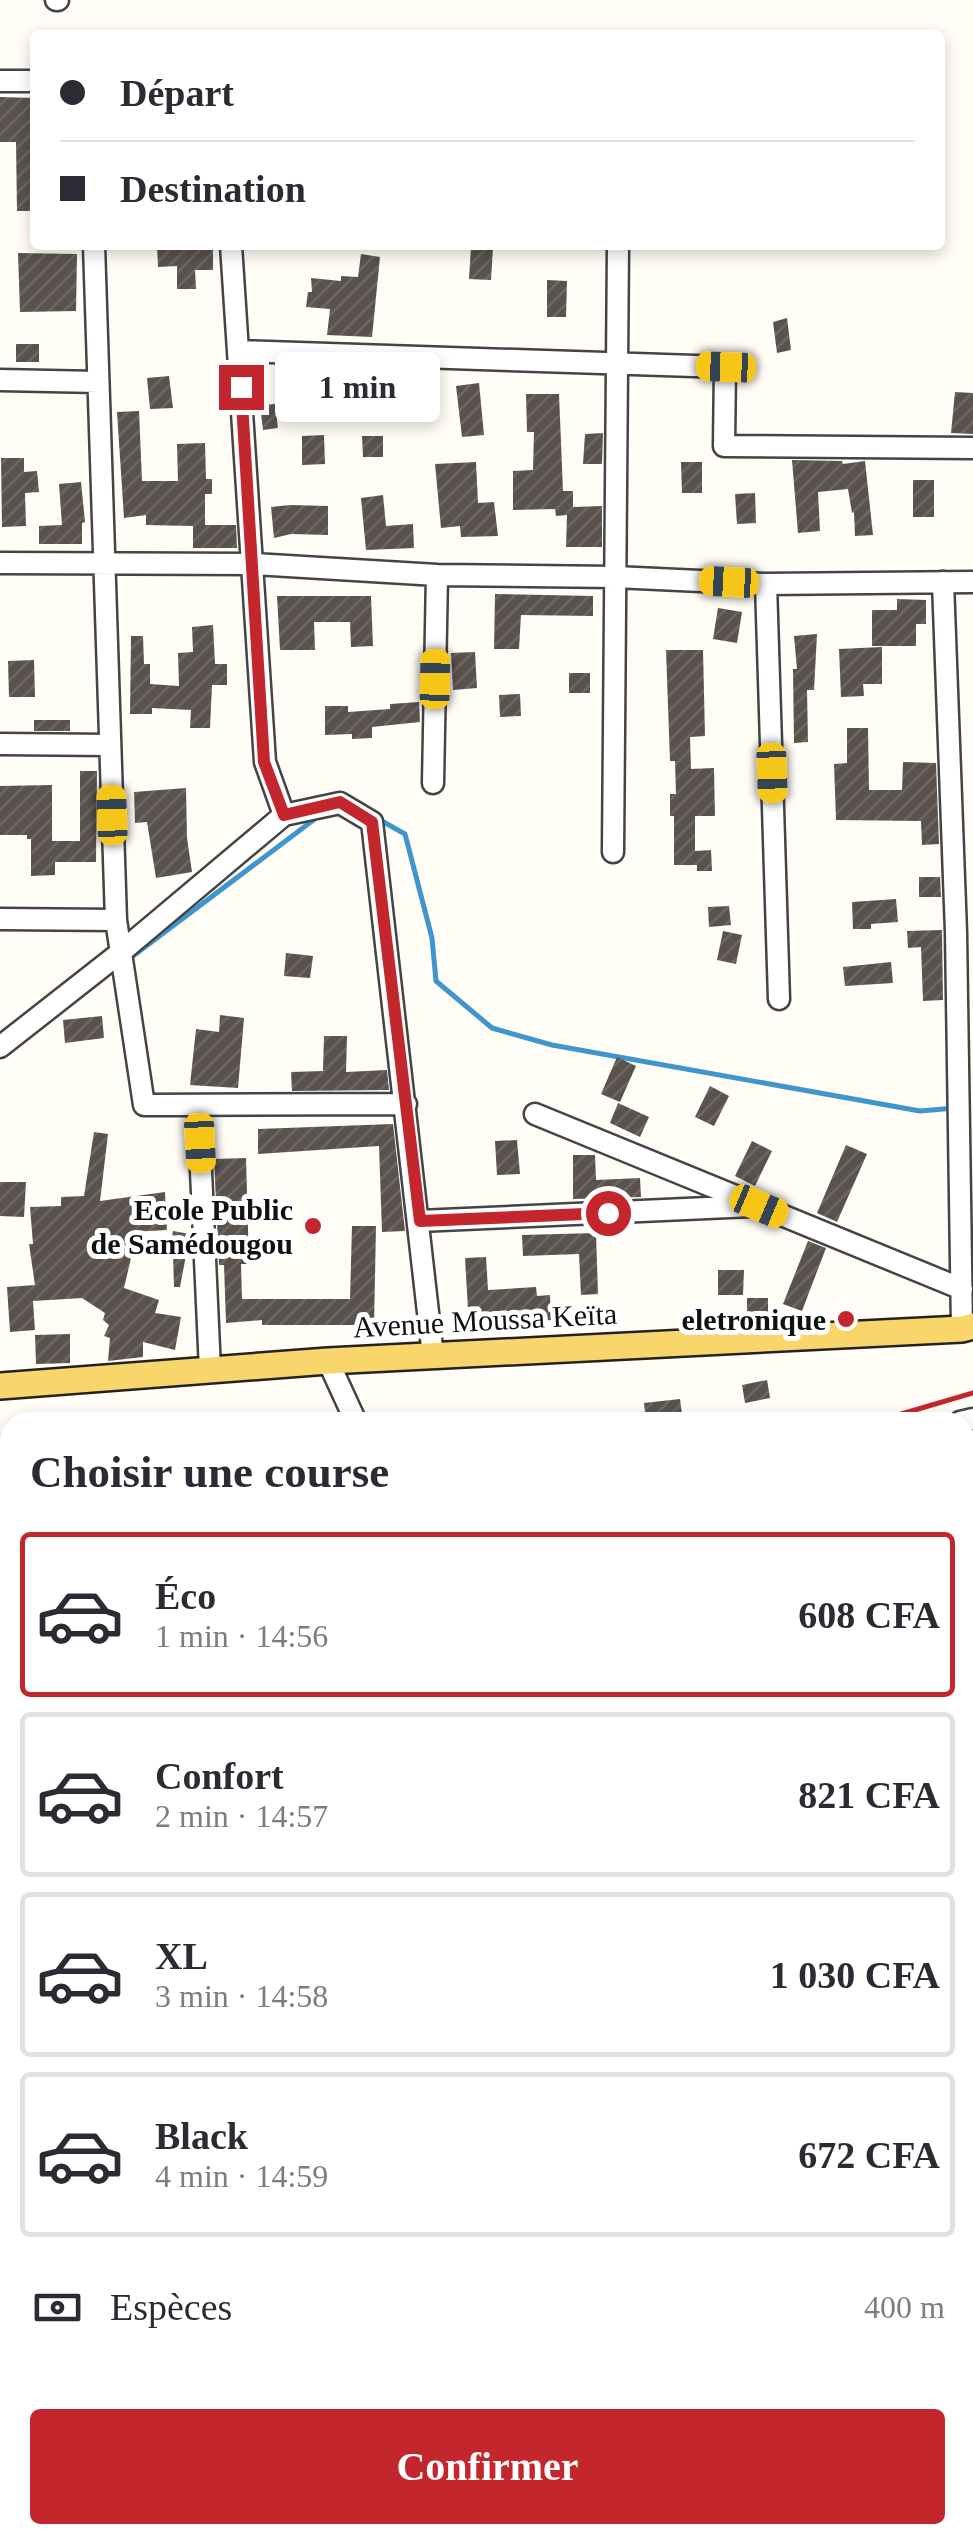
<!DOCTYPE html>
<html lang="fr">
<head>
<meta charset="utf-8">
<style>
  body { margin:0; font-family:Georgia,serif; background:#f7f7f7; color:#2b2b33; height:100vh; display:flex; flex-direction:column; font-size:38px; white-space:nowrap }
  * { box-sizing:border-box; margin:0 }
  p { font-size:32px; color:#7c7c81 }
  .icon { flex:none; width:55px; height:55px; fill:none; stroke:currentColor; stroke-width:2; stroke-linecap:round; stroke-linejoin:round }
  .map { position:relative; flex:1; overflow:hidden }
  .drawer { position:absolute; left:0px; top:1412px; width:975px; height:1132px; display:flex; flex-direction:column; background:#fff; border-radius:30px 30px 0 0; box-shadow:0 5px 15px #0003 }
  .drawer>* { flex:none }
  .top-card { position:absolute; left:30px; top:30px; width:915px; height:220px; border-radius:10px; box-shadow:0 5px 15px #0003; display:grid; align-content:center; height:220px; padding:0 30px; background:#fff }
  .end { position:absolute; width:45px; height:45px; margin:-22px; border:12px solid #c4262e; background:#fff; box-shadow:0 0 0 5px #fff }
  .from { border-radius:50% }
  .bubble { position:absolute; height:70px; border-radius:10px; background:#fff; box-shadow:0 5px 15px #0003; font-size:32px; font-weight:800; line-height:70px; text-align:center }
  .car { position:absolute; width:30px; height:60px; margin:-30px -15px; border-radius:12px; box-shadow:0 0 8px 2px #0007; background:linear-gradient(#f5c518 24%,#345 0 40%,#f5c518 0 76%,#345 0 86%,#f5c518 0) }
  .top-card b { display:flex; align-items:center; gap:35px; height:95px; font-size:38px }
  .top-card b+b { border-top:2px solid #e1e1e2 }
  .top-card i { width:25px; height:25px; background:#2b2b33 }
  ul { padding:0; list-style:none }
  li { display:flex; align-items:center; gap:30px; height:165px; margin:0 20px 15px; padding:0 10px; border:5px solid #e1e1e2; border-radius:10px }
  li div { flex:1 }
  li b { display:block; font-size:38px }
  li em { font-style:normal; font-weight:800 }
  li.selected { border-color:#c4262e }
  li>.icon { width:90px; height:90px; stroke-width:1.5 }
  h2 { padding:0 30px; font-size:45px; line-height:120px }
  .pay { display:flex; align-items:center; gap:25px; height:110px; padding:0 30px; font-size:38px }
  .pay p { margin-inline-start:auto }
  .button { display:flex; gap:20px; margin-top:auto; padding:20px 30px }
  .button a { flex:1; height:115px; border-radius:10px; background:#c4262e; color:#fff; font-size:40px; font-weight:800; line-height:115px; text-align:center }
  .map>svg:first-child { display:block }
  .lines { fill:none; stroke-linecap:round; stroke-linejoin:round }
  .stream { stroke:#3f96cf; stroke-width:5 }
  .building { fill:url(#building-hatch) }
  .minor-casing { stroke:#444; stroke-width:25 }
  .major-casing { stroke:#222; stroke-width:30 }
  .minor { stroke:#fff; stroke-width:20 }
  .major { stroke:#f9d66b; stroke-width:25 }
  .rail { stroke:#c4262e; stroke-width:5 }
  .route { stroke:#c4262e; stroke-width:12 }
  .poi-dot { fill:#c4262e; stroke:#fff; stroke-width:4 }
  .labels { text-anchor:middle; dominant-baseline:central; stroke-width:10; stroke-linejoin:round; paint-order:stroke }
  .poi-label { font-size:30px; font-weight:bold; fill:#111; stroke:#fff; text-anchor:end }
  .street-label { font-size:30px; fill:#111; stroke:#fff }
</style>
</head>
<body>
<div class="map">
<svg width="973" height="2543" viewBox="0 0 973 2543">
  <defs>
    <pattern id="building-hatch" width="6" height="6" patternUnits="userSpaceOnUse" patternTransform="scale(2.5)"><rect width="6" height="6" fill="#5a524d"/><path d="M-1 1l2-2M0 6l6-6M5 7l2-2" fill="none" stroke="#6d6662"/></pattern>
  </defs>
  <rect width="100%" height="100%" fill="#fffdf5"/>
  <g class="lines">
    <path class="stream" d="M380,820l25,14 27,104 4,43 56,47 60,17 368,66 35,-3
      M129,959l191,-144"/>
  </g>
  <path class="building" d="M0,97l35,1v113h-18l-1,-69h-16z
    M157,245h56v25h-18l1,19h-19v-23l-19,1z
    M471,247l22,1 -2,32 -22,-1z
    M18,253l59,1 -1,57 -56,1z
    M361,254l19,3 -8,80 -45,-2 3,-26 -24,-2 2,-15h4l-1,-14 30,3v-5l17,1z
    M547,280l20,1 -1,36h-19z
    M787,318l4,32 -14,3 -4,-31z
    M16,344h23v18h-23z
    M169,376l4,32 -23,1 -3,-31z
    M479,383l5,52 -22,2 -6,-51z
    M955,392l18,1v41l-22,-1z
    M526,394h33l4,97h10v16l29,-1v41h-36l1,-32 -11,1 -1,-7 -42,1v-39l20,-1 1,-38h-7z
    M275,404l3,24 -15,2 -3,-25z
    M139,411l3,70h36l-1,-37 28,-1 1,36h6v15h-7v31h31l1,23h-44v-22l-47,-1v-10l-22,3 -7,-106z
    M603,433l-1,31h-19l2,-30z
    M324,435l1,29 -23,1v-29z
    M362,436h21v21h-20z
    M1,458h23v14l13,-1 2,21 -14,1 1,33 -24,1z
    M792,460l50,1 1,3 22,-3 8,74 -18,1 -1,-24 -2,1 -4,-24 -30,3 2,39 -22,2z
    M476,462l2,41 16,-1 4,34 -37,1 -1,-11 -19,2 -6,-64z
    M681,462h21v31h-20z
    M913,480h21v37h-21z
    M81,482l4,40 -3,1v21h-43v-18l23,-1 -3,-41z
    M755,493l1,30 -19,1 -2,-30z
    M383,495l3,31 27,-2 1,24 -48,2 -5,-52z
    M290,505l38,1v29l-37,-1 -17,4 -3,-31z
    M495,594l98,2v20l-72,-1 -2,34h-25z
    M277,596h94l2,50 -22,1 -1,-25h-36l1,28h-35z
    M897,599l29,1v24h-10v22h-44v-36h25z
    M718,608l24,4 -5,31 -24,-4z
    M213,625l2,39h12v21h-15l-2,43h-20l1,-18 -39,-2v6h-22l1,-78h12l1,28h6v20l29,2 -1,-33 15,-1 -1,-25z
    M817,634l-3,56h-7l1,52 -14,1 -1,-74h4l-3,-33z
    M882,647v37h-19l1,12 -23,1 -2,-48z
    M666,650h37l2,86 -15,1 1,32 23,-1 1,48h-20v35l16,-1 1,21h-15v-6h-23v-49h-4v-22h6l-1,-33h-5z
    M475,652l2,36 -24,2 -2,-37z
    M34,660l1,37h-26l-1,-36z
    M569,673h21v20h-21z
    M520,694l1,22 -21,1 -1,-22z
    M419,702l1,20 -48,5v11l-20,1v-5l-27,1v-29h23v6l42,-3v-5z
    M34,720h36v11h-36z
    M847,728h21l1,62h33l1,-28 33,1 3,81 -17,1 -1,-24 -85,-1 -2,-56 13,-1z
    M80,771h17l-1,91h-41v13l-24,1v-37h-4v-4h-27v-49l52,-1v56h28z
    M186,788l1,50 5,34 -36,6 -9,-56 -12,1 -1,-31z
    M919,877h21l1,20h-22z
    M896,899l2,23 -27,2v5h-18l-1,-27z
    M729,906l2,19 -22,2 -1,-20z
    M942,930l1,70 -20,1 -2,-54 -13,1 -1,-17z
    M723,931l19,4 -6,29 -19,-4z
    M286,953l27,3 -3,22 -26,-2z
    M891,962l2,21 -48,3 -2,-19z
    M220,1015l24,3 -6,70 -48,-3 6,-56 23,3z
    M102,1016l2,22 -39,5 -2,-23z
    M324,1036h23l-1,36 41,-2 2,20 -97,1 -1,-19 32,-1z
    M617,1057l19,9 -16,36 -19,-8z
    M710,1086l19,10 -15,30 -19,-9z
    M618,1103l31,14 -9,20 -30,-14z
    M393,1124l12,107 -23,1 -3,-86 -121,8v-25z
    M94,1132l14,2 -8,67 65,-9 2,38 -36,2v26l-7,30 35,12 -4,13 26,4 -6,33 -32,-8v15l-35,4 2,-23 -6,-2 5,-11 -6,-5 2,-7 -23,-15 -49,3 2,29 -25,2 -3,-45 28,-2 -6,-41h4l-3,-37 31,-1v-9l23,-1z
    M517,1140l3,34 -23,1 -2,-34z
    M752,1141l20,10 -17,35 -20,-10z
    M846,1145l21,9 -30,68 -20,-9z
    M573,1155h22l1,25 44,-2 1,19 -68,2z
    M246,1158l3,106h-8l1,35h108l2,-73h24l-2,99h-112v-5l-36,3 -2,-58h-5l-5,-106z
    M0,1182h26l-2,35 -24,-1z
    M173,1231l17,3 -10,53h-6l-1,-34 -4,-1z
    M596,1233l2,61 -17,1 -2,-41 -56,2 -1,-21z
    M808,1241l18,7 -24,63 -19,-7z
    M486,1257l2,33 48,-3 1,9 13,-1 1,25 -82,7 -4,-69z
    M718,1270h26l-1,25h-25z
    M747,1298h21v24h-21z
    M70,1334v29l-34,1 -1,-29z
    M767,1380l3,18 -25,5 -3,-18z
    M680,1399l3,23h-37l-2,-19z"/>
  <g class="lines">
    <defs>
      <path id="minor" d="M56,0h2
        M0,81h35
        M94,245l22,675 28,185 262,-1
        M231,245l34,517 19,53
        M238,351l487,16 -1,79 249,2
        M0,380l98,2
        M0,563l254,1 183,11 178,2 151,7 207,-2
        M943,582l13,350 6,397
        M766,584l13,415
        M0,744l110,1
        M433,783l4,-208
        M613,852l5,-607
        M0,919l116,1
        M0,1047l121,-95 163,-137 56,-12 32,19 61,534
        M198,1105l12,265
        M535,1114l427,175
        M419,1221l333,-15
        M328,1361l28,61
        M960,1422l13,-3
        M965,1522l8,13
        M965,1584l8,-6
        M0,1886l10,-5
        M0,2161l10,-5
        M0,2227l10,13
        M0,2438l10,-8
        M129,2535l8,8
        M349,2543l4,-8"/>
      <path id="major" d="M0,1386l328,-25 634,-32 11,-3"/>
    </defs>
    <use href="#minor" class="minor-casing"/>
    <use href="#major" class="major-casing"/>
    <use href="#minor" class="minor"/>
    <use href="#major" class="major"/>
    <path class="rail" d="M874,1422l99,-29
      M0,1685l10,-4"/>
  </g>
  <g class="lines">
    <path class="route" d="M241,387l23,375 20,53 56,-13 32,20 48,399 188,-8"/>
  </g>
  <g class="poi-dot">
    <circle cx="313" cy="1226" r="10"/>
    <circle cx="846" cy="1319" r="10"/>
  </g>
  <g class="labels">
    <g class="poi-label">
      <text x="293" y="1209">Ecole Public<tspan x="293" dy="34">de Samédougou</tspan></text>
      <text x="826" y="1319">eletronique</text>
    </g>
    <g class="street-label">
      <text transform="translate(485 1320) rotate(-3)">Avenue Moussa Keïta</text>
    </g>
  </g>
</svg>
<i class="end from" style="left:608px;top:1213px"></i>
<i class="end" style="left:241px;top:387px"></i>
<div class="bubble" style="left:275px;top:352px;width:165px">1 min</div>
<i class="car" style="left:726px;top:367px;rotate:272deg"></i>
<i class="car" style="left:729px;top:582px;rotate:273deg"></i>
<i class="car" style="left:435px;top:679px;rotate:1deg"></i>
<i class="car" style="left:772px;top:773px;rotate:178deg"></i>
<i class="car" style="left:112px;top:815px;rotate:358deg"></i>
<i class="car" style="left:200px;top:1143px;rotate:177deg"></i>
<i class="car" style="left:759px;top:1206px;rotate:113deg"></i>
<div class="top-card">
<b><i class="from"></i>Départ</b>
<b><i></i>Destination</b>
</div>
<section class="drawer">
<h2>Choisir une course</h2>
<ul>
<li class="selected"><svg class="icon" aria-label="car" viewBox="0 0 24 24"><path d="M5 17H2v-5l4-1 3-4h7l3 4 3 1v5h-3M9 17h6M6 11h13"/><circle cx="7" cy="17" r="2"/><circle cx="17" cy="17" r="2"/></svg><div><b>Éco</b><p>1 min · 14:56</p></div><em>608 CFA</em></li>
<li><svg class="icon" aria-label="car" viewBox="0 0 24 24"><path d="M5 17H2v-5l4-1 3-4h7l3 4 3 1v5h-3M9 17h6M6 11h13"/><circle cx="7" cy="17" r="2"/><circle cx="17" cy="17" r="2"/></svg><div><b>Confort</b><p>2 min · 14:57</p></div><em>821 CFA</em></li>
<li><svg class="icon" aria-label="car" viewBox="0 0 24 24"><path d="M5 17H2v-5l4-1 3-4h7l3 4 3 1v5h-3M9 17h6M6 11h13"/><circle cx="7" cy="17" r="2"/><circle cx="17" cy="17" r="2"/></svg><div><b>XL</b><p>3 min · 14:58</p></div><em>1 030 CFA</em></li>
<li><svg class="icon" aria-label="car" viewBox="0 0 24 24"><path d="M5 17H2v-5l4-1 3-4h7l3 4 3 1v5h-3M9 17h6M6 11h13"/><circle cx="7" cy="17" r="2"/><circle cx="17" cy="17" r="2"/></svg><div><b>Black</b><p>4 min · 14:59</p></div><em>672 CFA</em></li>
</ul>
<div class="pay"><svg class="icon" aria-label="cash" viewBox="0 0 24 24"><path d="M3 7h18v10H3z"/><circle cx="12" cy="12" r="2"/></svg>Espèces<p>400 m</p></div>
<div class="button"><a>Confirmer</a></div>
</section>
</div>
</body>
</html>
